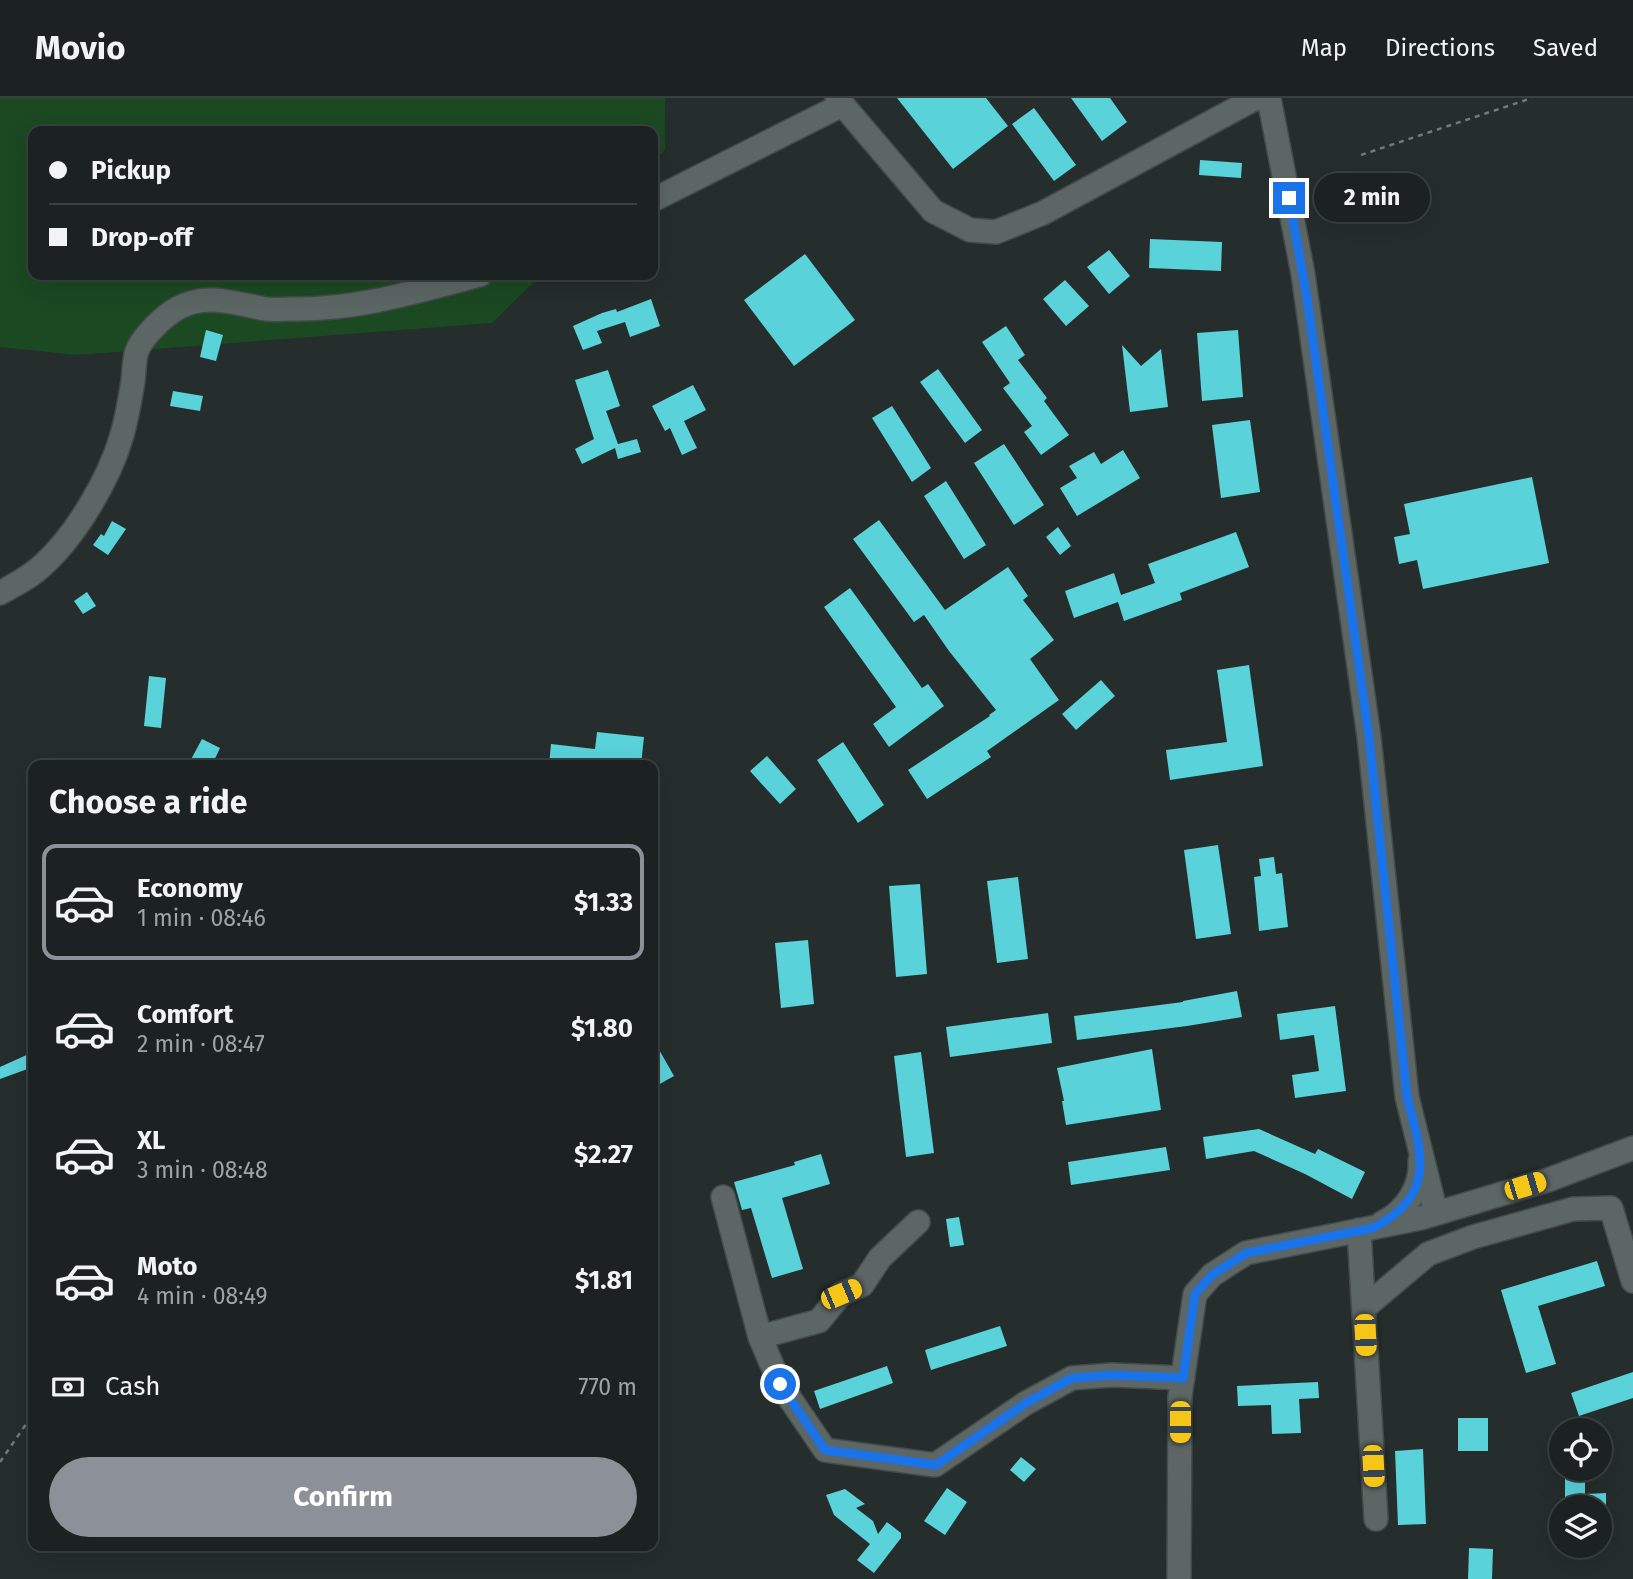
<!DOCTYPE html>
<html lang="en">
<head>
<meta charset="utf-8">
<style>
  body { margin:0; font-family:"Fira Sans",sans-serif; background:#252a2a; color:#f1f3f6; height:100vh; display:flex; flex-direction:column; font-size:26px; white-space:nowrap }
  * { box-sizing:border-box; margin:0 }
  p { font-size:23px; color:#a0a4a5 }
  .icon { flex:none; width:38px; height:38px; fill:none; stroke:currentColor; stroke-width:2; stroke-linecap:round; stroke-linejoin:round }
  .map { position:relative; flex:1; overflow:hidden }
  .side { position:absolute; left:28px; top:662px; width:630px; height:791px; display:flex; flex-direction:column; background:#1c2221; border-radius:14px; box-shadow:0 7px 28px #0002,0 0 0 2px #3a3f3f }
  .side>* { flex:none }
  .banner { position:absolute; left:28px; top:28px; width:630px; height:154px; border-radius:14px; box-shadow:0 7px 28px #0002,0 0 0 2px #3a3f3f; display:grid; align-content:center; height:154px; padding:0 21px; background:#1c2221 }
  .fabs { position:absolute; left:1549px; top:1320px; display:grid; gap:14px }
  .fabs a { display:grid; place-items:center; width:63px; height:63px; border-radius:50%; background:#1c2221; box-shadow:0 7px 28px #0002,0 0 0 2px #3a3f3f; font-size:35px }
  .end { position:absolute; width:32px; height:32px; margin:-16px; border:9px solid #1a73e8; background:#fff; box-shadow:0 0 0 4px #fff }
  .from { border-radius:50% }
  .bubble { position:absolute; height:49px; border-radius:24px; background:#1c2221; box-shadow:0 7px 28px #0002,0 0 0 2px #3a3f3f; font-size:23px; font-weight:700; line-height:49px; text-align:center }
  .car { position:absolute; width:21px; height:42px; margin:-21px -10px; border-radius:9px; box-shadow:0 0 5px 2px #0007; background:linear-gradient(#f5c518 24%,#345 0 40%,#f5c518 0 76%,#345 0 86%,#f5c518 0) }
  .banner b { display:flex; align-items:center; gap:24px; height:66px; font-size:26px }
  .banner b+b { border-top:2px solid #3a3f3f }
  .banner i { width:18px; height:18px; background:#f1f3f6 }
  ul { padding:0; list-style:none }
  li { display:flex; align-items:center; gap:21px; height:116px; margin:0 14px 10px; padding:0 7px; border:4px solid transparent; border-radius:14px }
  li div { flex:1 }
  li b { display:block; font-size:26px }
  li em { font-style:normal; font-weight:700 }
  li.on { border-color:#8c9099 }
  li>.icon { width:63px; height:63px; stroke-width:1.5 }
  h2 { padding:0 21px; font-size:32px; line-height:84px }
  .pay { display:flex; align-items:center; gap:18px; height:77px; padding:0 21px; font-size:26px }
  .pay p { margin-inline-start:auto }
  .primary-button { display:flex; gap:14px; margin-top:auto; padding:14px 21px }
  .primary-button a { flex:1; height:80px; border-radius:42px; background:#8c9099; color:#fff; font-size:28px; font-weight:700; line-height:80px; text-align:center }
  header { display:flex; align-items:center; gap:42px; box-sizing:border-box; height:98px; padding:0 35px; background:#1c2221; border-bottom:2px solid #3a3f3f }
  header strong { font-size:33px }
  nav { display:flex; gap:38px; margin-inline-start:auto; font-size:24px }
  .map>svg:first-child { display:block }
  .green { fill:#1b4922 }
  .building { fill:#59d2da }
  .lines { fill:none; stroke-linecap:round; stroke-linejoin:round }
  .minor-casing { stroke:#434b4a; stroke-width:26 }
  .path { stroke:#727a78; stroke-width:2.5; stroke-dasharray:5 5; stroke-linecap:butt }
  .minor { stroke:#5c6664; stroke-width:23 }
  .route { stroke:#1a73e8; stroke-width:9 }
</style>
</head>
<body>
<header>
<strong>Movio</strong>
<nav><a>Map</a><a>Directions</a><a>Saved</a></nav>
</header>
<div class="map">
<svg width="1633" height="1481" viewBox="0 0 1633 1481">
  <rect width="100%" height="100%" fill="#252e2c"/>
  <path class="green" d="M0,0h665v52l-12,12v-31h-620v144h508l-49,48 -415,32 -77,-8z"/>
  <path class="building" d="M897,0h89l22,28 -55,43z
    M1071,0h39l17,24 -25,19z
    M1034,10l42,57 -22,16 -42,-57z
    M1200,62l42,3 -1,15 -42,-3z
    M1150,141l72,3 -1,29 -72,-3z
    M1109,152l21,26 -21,18 -22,-27z
    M805,156l50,66 -61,46 -50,-66z
    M1065,182l24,26 -23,20 -23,-27z
    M651,201l9,27 -30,11 -5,-15 -28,9 5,12 -19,7 -10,-24 29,-13 14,-4 1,3z
    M1006,228l19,29 -7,5 29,38 -3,3 25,34 -28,20 -17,-23 8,-6 -29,-38 7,-5 -28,-41z
    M206,232l17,5 -7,26 -16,-4z
    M1238,232l5,67 -41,4 -5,-68z
    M1122,247l19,21 20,-17 7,58 -38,5z
    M938,271l44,61 -17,13 -45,-61z
    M608,272l12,36 -14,5 12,33 19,-5 4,13 -23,7 -3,-11 -33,16 -7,-15 19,-10 -19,-59z
    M693,287l13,25 -22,11 13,27 -15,7 -12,-27 -5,3 -13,-25z
    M173,293l30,5 -3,15 -30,-5z
    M892,308l39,62 -19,14 -40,-64z
    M1250,322l10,72 -39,6 -9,-73z
    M1004,346l40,61 -30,20 -40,-62z
    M1123,352l17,28 -63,38 -17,-28 17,-10 -8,-12 25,-14 7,12z
    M1532,379l17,86 -126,26 -6,-29 -18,4 -5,-27 16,-3 -6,-30z
    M946,383l40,64 -22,14 -40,-63z
    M879,422l66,90 63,-43 20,29 -5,4 31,40 -24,19 29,41 -72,51 4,6 -64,42 -19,-29 82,-54 -1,-1 7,-5 -47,-59 -25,-36 -10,7 -61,-83z
    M112,423l14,8 -18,26 -15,-10 8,-11 3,2z
    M1058,429l13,19 -11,9 -14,-18z
    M1236,434l13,35 -69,26 2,7 -58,21 -6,-19 -44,16 -9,-27 49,-18 7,22 34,-12 -7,-19z
    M850,490l72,100 6,-4 16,22 -55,41 -16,-23 23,-17 -72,-100z
    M87,494l9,14 -13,8 -9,-13z
    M1249,567l14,101 -93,14 -4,-30 61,-8 -10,-72z
    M149,578l17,2 -5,50 -17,-2z
    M1101,582l14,16 -39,34 -14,-16z
    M597,634l47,5 -3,28h-92l2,-21 44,5z
    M202,641l18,9 -8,17h-24z
    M843,644l41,63 -26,18 -41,-63z
    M767,658l29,33 -16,15 -30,-33z
    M1218,747l13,89 -35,5 -12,-89z
    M1274,759l2,17 6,-1 6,54 -29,4 -5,-54 7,-1 -2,-17z
    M1018,779l10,82 -31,4 -10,-82z
    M920,786l7,90 -31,3 -7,-91z
    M808,842l6,64 -33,4 -6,-65z
    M1237,893l5,26 -55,9 -110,14 -3,-24 109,-14v-1z
    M1335,908l11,85 -51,7 -3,-23 27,-4 -5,-36 -34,5 -3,-26z
    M1048,915l4,30 -102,14 -4,-30z
    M653,941l21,37 -16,9 -5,-10z
    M1152,951l9,61 -95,15 -4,-24h2l-7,-33z
    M921,954l13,101 -28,4 -12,-101z
    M31,955l2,7v7l-33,12v-12z
    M1259,1031l56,25 3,-5 47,23 -13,27 -47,-25 -51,-23 -48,8 -3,-22z
    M1166,1049l4,23 -99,15 -3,-23z
    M821,1056l9,30 -48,14 21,71 -31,9 -21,-70 -9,2 -8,-28 61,-17 -1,-3z
    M959,1119l5,28 -14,2 -4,-28z
    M1597,1163l8,25 -67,20 18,58 -30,9 -25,-83z
    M1000,1228l7,20 -76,24 -6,-20z
    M887,1268l6,17 -73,26 -6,-18z
    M1633,1274v26l-54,18 -8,-23z
    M1318,1284l1,16 -20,1 2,34 -29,1 -1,-29 -33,1 -1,-20z
    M1458,1320h30v33h-30z
    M1423,1351l3,75 -28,1 -3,-74z
    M1021,1359l15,12 -12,13 -14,-12z
    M1565,1381h20v15l21,-1v14h-41z
    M947,1390l20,14 -22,33 -21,-14z
    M845,1391l20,15 -9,4 17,13 5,13 9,-12 14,11v5l-27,35 -17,-13 13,-16 -36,-29 -8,-20z
    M1469,1450l24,1 -1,30h-24z"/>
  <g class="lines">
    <defs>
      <path id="minor" d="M837,0l96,113 37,19 26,2 47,-19 213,-115
        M1269,0l34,176 66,463 38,360 29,116
        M653,102l189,-95
        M0,495c15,-8 32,-17 44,-29 32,-29 65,-85 77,-126 6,-19 9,-39 12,-57 1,-9 1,-18 3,-27 4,-16 28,-38 42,-46 29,-16 59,-4 88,1 9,1 18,0 27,0 64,1 126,-18 187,-34
        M723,1099l37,140 20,47 45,66 110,15 91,-62 46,-25 40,-3 71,3
        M1382,1125c23,-11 40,-36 38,-62
        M1359,1132l17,289
        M1364,1210l64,-54 45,-17 100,-28 38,-1 22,73
        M760,1239l59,-16 22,-27 21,-9 18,-27 38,-36
        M1179,1481l1,-183 15,-102 17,-19 34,-22 175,-35 127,-38 85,-32"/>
    </defs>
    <use href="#minor" class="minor-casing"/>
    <path class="path" d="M1361,57l171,-57
      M0,1364l33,-48"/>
    <use href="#minor" class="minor"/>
  </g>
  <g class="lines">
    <path class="route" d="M780,1286l45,66 111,15 90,-62 46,-25 40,-3 71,3 12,-84 17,-19 34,-22 127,-25c64,-33 49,-74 34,-131l-38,-360 -62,-439 -18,-100"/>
  </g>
</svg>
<div class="fabs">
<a><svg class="icon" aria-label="locate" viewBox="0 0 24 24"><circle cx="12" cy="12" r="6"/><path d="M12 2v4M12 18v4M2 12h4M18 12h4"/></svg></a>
<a><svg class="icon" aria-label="layers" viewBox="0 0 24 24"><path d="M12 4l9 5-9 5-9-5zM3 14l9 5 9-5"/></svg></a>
</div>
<i class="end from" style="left:780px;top:1286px"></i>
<i class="end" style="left:1289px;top:100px"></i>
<div class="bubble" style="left:1314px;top:75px;width:116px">2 min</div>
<i class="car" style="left:1525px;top:1088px;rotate:73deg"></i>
<i class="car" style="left:841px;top:1196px;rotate:67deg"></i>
<i class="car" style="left:1365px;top:1237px;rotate:177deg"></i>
<i class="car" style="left:1180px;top:1324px;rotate:180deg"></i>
<i class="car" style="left:1373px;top:1368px;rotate:177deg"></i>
<div class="banner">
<b><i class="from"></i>Pickup</b>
<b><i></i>Drop-off</b>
</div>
<section class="side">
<h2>Choose a ride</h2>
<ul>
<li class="on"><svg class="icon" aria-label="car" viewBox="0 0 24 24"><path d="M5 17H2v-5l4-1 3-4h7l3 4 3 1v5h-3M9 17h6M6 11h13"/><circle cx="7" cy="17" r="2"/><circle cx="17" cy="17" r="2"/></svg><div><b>Economy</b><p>1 min · 08:46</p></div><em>$1.33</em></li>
<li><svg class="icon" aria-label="car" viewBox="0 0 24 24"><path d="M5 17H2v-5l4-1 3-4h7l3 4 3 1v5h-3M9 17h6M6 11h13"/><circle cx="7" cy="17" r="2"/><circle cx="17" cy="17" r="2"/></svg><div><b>Comfort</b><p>2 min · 08:47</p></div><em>$1.80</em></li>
<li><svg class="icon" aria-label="car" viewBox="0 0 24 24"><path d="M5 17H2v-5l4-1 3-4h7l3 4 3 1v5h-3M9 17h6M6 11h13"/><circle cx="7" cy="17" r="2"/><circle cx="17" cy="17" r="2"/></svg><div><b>XL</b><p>3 min · 08:48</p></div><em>$2.27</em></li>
<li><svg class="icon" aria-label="car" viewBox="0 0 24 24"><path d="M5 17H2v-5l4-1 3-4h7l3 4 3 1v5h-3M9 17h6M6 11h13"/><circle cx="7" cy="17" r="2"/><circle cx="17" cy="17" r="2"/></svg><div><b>Moto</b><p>4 min · 08:49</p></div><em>$1.81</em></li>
</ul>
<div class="pay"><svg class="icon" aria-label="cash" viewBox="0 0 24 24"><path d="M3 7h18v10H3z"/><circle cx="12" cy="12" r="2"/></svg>Cash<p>770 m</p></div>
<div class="primary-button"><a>Confirm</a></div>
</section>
</div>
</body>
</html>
